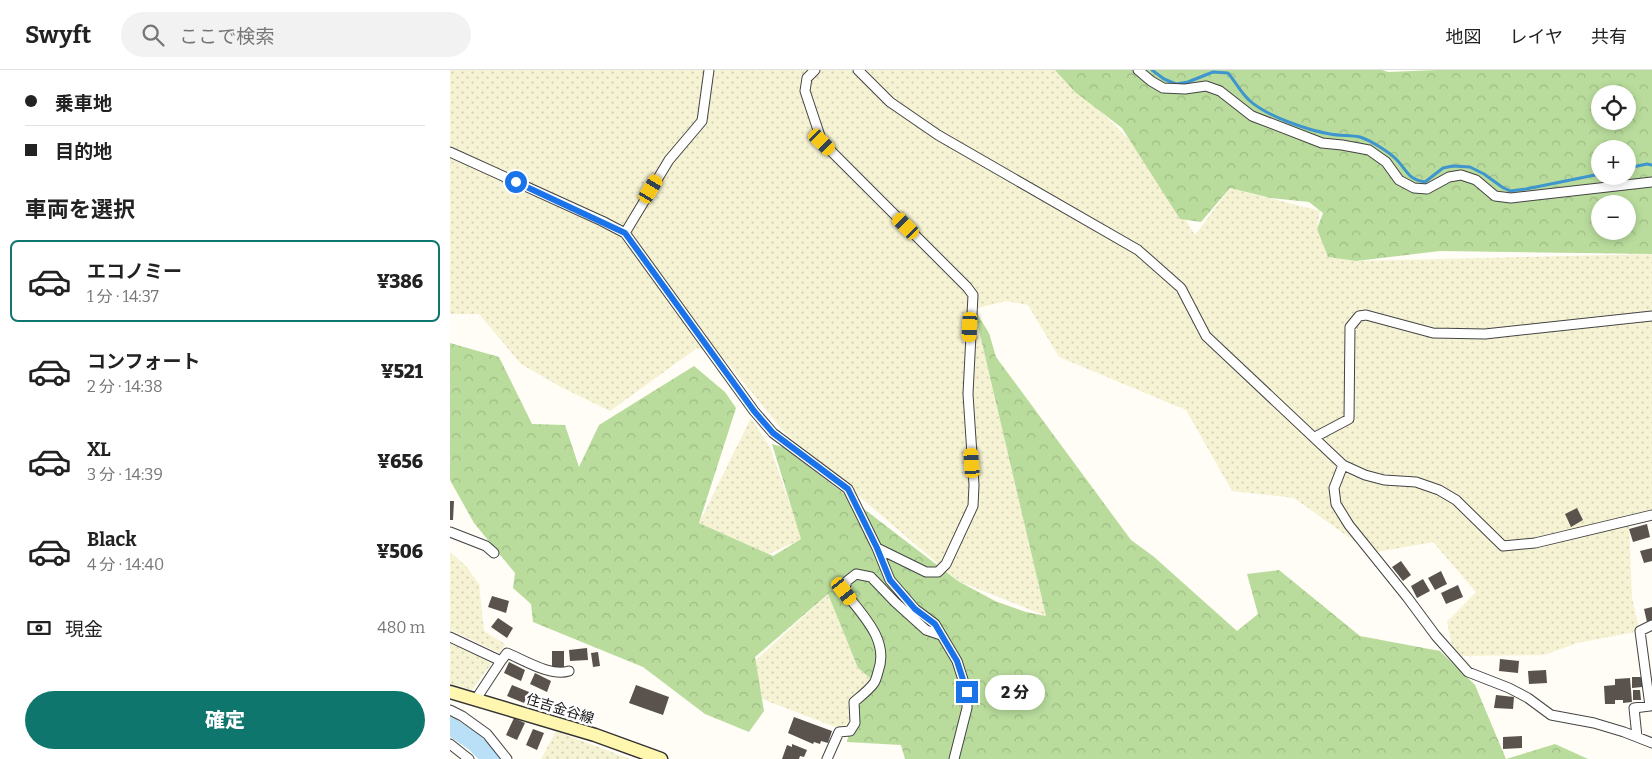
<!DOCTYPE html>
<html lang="ja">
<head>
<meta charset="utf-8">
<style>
  body { margin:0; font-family:Bitter,"Noto Sans JP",serif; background:#f2f2f2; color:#222; height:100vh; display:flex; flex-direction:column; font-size:19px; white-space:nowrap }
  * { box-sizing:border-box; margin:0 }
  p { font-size:16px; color:#767676 }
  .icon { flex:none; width:28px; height:28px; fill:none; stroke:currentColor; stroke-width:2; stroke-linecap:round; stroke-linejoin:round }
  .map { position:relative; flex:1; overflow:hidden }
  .details { display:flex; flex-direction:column; background:#fff; width:450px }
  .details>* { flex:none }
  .banner { display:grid; align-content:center; height:110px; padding:0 25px; background:#fff }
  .fabs { position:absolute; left:1141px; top:15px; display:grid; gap:10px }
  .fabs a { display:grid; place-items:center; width:45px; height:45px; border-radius:50%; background:#fff; box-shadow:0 2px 8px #0003; font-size:25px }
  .end { position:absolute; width:22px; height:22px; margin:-11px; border:6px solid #1a73e8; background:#fff; box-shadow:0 0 0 2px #fff }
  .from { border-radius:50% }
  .bubble { position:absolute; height:35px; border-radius:18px; background:#fff; box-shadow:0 2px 8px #0003; font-size:16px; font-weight:800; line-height:35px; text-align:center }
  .car { position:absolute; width:15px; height:30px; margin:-15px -8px; border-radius:6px; box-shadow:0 0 4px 1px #0007; background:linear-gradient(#f5c518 24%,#345 0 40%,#f5c518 0 76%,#345 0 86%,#f5c518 0) }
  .banner b { display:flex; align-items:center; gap:18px; height:48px; font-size:19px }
  .banner b+b { border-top:1px solid #e0e0e0 }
  .banner i { width:12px; height:12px; background:#222 }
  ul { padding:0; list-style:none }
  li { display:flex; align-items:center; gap:15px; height:82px; margin:0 10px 8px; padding:0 15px; border:2px solid transparent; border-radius:8px }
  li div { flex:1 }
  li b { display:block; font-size:19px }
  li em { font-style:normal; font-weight:800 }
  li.active { border-color:#0f766e }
  li>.icon { width:45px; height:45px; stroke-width:1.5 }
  h2 { padding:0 25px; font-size:22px; line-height:60px }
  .pay { display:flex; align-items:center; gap:12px; height:55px; padding:0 25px; font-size:19px }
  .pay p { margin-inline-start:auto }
  .cta { display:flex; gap:10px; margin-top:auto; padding:10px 25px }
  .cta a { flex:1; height:58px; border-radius:30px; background:#0f766e; color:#fff; font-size:20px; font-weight:800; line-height:58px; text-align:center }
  header { display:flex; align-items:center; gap:30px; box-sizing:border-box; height:70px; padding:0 25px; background:#fff; border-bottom:1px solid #e0e0e0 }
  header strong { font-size:24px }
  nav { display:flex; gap:28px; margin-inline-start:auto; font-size:18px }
  .search { width:350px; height:45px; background:#f2f2f2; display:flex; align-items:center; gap:12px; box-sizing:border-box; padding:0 18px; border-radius:28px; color:#767676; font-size:19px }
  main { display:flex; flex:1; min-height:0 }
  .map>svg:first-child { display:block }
  .farmland { fill:url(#farmland-dots) }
  .green { fill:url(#green-dots) }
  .forest { fill:url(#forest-crowns); fill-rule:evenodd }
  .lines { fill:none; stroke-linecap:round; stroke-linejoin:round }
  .stream { stroke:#3f96cf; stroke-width:3 }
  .river { stroke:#b9e0f7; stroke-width:18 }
  .building { fill:#5a524d }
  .minor-casing { stroke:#444; stroke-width:11 }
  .secondary-casing { stroke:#333; stroke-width:15 }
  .minor { stroke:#fff; stroke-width:9 }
  .secondary { stroke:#fff6b0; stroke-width:12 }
  .route { stroke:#1a73e8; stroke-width:6 }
  .labels { text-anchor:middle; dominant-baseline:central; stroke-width:5; stroke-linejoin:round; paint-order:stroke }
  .street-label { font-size:14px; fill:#111; stroke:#fff }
</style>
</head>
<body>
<header>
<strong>Swyft</strong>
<div class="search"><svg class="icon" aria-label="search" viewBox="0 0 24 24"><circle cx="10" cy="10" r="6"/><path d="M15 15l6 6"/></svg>ここで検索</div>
<nav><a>地図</a><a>レイヤ</a><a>共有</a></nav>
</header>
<main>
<section class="details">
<div class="banner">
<b><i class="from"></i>乗車地</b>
<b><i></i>目的地</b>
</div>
<h2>車両を選択</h2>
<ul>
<li class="active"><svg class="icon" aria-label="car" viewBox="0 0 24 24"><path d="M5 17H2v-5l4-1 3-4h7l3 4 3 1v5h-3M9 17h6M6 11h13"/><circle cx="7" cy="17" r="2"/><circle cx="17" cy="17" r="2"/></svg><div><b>エコノミー</b><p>1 分 · 14:37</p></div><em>¥386</em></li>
<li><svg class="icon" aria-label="car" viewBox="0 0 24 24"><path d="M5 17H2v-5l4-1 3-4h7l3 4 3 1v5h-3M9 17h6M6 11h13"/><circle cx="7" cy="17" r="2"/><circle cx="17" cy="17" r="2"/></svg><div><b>コンフォート</b><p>2 分 · 14:38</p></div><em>¥521</em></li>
<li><svg class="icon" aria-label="car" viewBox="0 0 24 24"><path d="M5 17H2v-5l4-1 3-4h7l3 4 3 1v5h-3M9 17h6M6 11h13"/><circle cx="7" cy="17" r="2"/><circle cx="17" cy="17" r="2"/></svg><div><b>XL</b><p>3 分 · 14:39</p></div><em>¥656</em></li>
<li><svg class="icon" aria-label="car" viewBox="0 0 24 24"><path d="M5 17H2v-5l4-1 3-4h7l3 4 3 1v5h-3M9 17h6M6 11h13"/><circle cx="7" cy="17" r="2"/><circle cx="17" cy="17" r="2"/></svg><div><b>Black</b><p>4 分 · 14:40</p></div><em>¥506</em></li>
</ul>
<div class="pay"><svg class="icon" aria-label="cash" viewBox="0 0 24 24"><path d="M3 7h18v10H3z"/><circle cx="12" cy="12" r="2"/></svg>現金<p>480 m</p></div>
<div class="cta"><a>確定</a></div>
</section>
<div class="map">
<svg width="1202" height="689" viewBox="0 0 1202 689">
  <defs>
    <pattern id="farmland-dots" width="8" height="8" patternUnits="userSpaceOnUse" patternTransform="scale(1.25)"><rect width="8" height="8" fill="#f6f3d4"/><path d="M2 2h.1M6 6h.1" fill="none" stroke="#d2cfb5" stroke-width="1.8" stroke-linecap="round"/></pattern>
    <pattern id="green-dots" width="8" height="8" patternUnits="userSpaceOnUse" patternTransform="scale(1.25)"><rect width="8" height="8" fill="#d5ebbd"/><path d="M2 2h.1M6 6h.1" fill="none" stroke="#b6c8a1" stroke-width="1.8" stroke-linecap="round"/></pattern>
    <pattern id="forest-crowns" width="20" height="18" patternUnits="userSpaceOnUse" patternTransform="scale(1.25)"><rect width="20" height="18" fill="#b9dc9c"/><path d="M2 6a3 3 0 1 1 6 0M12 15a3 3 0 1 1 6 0" fill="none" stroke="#9ebc85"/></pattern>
  </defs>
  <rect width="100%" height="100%" fill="#fffdf5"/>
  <path class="farmland" d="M0,0h608l85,83 52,82 35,-47 90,23 -3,18 11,28 28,4 296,-7v258l-23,9 3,78 8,32 -63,12 -33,12 -90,1 -7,-34 29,-30 -43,-50 -62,11 -77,-55 -62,-7 -46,-81 -127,-53 -31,-52 -22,-4 -32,8 72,307 -88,-35 -173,-148 -59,-72 -29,-13 -87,63 -51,-25 -38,-22 -42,-50h-29z
    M301,348l19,29 32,92 -33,15 -70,-31z
    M0,482l16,14 13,18 5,47 21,13 -5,9 -50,-23z
    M378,524l30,74 17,14 -20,26 -9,23 -84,-32 -7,-38z
    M0,573l42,20 -20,27 -22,-6z
    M106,661l74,28h-89z"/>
  <path class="green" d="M0,649l18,12 30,28h-17l-31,-27z"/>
  <path class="forest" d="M605,0h327l6,2 49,-2h215v184l-212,-3 -84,10 -28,-4 -11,-28 6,-16 -14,-11 -38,-4 -41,-10 -29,34 -21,-3 -58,-91 -47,-36zM1150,24h28v27h-28zM1150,79h28v27h-28zM1150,134h28v27h-28z
    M524,239l15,24 7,24 135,183 22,16 84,75 21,-17 -11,-40 32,-4 81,66 80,15 35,34 31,74h-601l-4,-14 -54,-3 8,-34 20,-26 -17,-14 -30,-74 -73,63 9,54 -15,21 -44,-18 -62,-47 -110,-45 -2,-18 -18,-16 2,-15 -41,-50 -24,-43v-137l49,14 33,67 33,1 14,42 20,-42 95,-59 31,26 11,16 -37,115 74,33 28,-17 -29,-95 11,3 175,134 37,20 31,11 20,4z
    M1105,674l33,15h-82z"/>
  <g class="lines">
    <path class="stream" d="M702,0l12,9 12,5 12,-2 25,-10 15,1c7,8 13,20 21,27 17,16 58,30 81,34 10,2 21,1 30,3 10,3 29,15 36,22 12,12 11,20 29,23l18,-14 10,-2 17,1 14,7 18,13 8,4 16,-2 74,-15
      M1178,98l19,-4 5,1"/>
    <path class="river" d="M0,656l24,16 17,17"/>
  </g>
  <path class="building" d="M0,431h4l-1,19h-3z
    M1127,438l6,12 -12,7 -6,-13z
    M1197,454l3,13 -17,5 -4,-13z
    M1202,478v13l-8,2 -4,-12z
    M951,491l10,14 -8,6 -11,-14z
    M991,501l6,13 -12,6 -7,-12z
    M973,509l7,12 -13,7 -6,-12z
    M1008,515l5,12 -17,7 -5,-11z
    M42,526l17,5 -3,12 -18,-6z
    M1202,537v13l-5,2 -3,-13z
    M48,548l15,10 -6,10 -16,-11z
    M137,578l1,12 -18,1 -1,-11z
    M102,581h12v18h-12z
    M148,582l2,14 -7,1 -2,-14z
    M1050,589l19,2 -1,12 -19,-2z
    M59,592l16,8 -4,11 -17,-8z
    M1096,600l1,13 -18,1 -1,-13z
    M85,603l16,8 -4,11 -17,-8z
    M1182,607h10v10l-10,1z
    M1180,608l2,24 -9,1v-3h-8v4h-10l-1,-18 11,-1v-6z
    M62,615l17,7 -5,11 -17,-7z
    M186,615l33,12 -6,18 -34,-12z
    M1183,620h7l1,10h-8z
    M1046,625l18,2 -1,12 -19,-1z
    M344,647l38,14 -4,12 -7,-2 -1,3 -6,-2 -1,2 -25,-11z
    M64,648l11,5 -8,17 -11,-5z
    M83,659l11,4 -7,17 -11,-5z
    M1072,666v12l-19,1v-12z
    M342,674l15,6 -3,7 -4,-1 -1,3h-17l5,-14 5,2z"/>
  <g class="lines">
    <defs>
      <path id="minor" d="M365,0l-8,8 -2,13 17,51 145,145 6,8 -5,99 6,91 -1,21 -27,58 -8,8h-12l-49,-24
        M408,0l32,32 48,33 200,115 43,38 25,48 137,129 22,10 19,5 32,2 23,8 17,10 47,46 32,-3 117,-28
        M688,0l13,11 12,7 22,1 21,-3 14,5 32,25 70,27 20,2 27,5 17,12 13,18 15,8 13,1 22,-12 12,-2 15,5 19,16 16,2 141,-16
        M0,82l152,69 23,12 129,178 19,22 75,56 29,59 13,32 25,29 20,15 22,37 10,31v16l-13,51
        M175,163l44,-73 33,-39 7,-51
        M865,367l34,-18 1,-92 9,-11 7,-1 67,18 52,1 167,-18
        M893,395l-9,23 2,16 13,21 58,72 29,39 32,36 41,16 19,10 23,17 43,8 30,9 28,11
        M0,462l36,14 8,7
        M0,567l51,24 -25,38
        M51,591l6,-8c17,7 44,24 62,18
        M0,640l12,6 25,18 20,25
        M1187,667l-3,-29 16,-2 -10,-75 12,-6
        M0,674l19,15
        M377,689l12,-27 11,-1 5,-8 -1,-21c7,-6 15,-12 20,-19 2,-3 3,-7 4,-11 12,-32 -16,-57 -34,-81l3,-10 9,-7 15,3 24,25 31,28 15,5"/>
      <path id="secondary" d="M0,622l145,43 66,24"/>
    </defs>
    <use href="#minor" class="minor-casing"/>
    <use href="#secondary" class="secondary-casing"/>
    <use href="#minor" class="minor"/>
    <use href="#secondary" class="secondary"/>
  </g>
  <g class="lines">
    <path class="route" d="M66,112l109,51 129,178 19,22 75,56 29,59 13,32 25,29 20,15 22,37 10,31"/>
  </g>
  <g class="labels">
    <g class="street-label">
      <text transform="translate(110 639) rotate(17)">住吉金谷線</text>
    </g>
  </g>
</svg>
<div class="fabs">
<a><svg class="icon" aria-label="locate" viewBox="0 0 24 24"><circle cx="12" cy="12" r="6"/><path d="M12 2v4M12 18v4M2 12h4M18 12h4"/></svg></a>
<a>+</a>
<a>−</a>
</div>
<i class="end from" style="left:66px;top:112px"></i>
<i class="end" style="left:517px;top:622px"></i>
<div class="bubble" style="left:535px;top:605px;width:60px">2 分</div>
<i class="car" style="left:372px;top:72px;rotate:135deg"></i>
<i class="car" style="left:201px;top:119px;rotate:31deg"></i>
<i class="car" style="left:456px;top:156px;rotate:315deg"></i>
<i class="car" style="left:520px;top:257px;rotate:183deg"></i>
<i class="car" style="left:522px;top:393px;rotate:356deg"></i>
<i class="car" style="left:394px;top:521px;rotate:142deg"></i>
</div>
</main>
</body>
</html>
